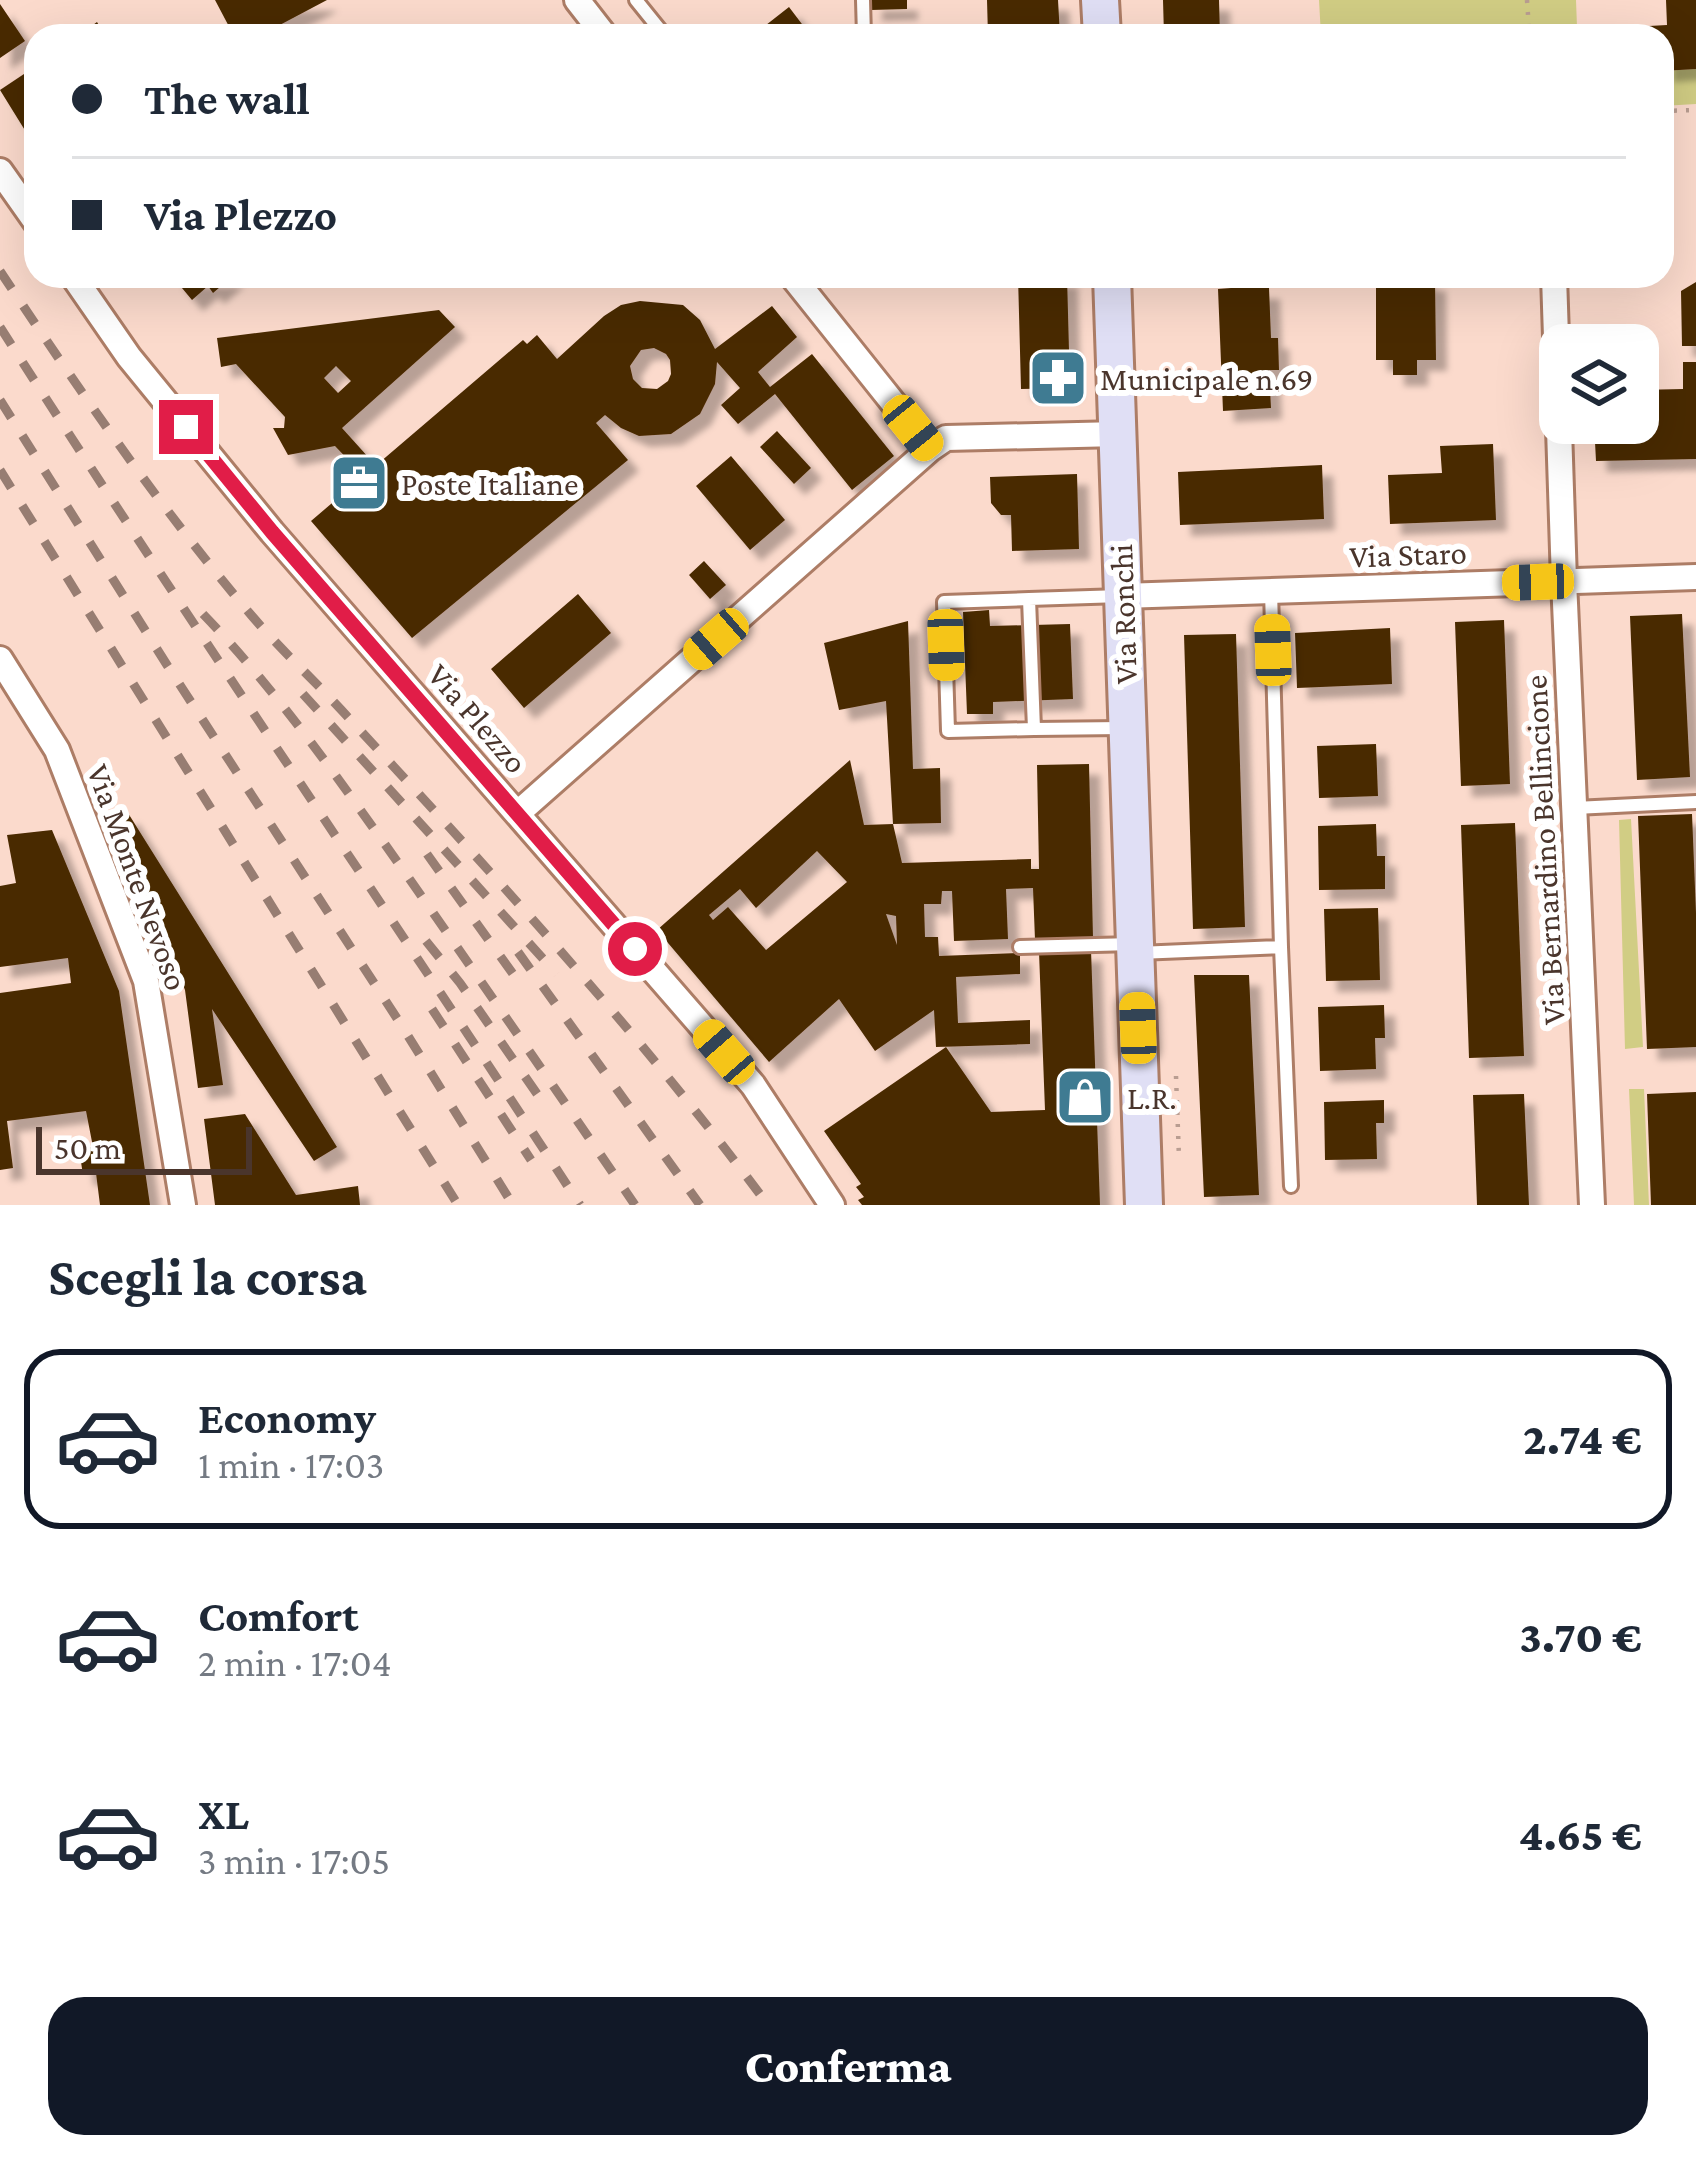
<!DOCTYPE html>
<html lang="it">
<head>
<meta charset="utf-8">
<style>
  body { margin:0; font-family:"Crimson Pro",serif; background:#f2f2f3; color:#1f2937; height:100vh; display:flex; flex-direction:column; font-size:45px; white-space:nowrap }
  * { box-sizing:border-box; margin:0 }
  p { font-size:39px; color:#747a83 }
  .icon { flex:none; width:66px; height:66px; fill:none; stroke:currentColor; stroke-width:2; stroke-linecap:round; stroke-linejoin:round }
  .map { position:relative; height:1205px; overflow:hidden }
  .drawer { display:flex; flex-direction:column; background:#fff; flex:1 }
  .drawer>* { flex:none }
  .hud { position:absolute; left:24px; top:24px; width:1650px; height:264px; border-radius:36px; box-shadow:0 12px 48px #0002; display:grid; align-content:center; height:264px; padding:0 48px; background:#fff }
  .tools { position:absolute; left:1539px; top:324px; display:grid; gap:24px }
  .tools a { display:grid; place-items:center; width:120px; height:120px; border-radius:24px; background:#fff; box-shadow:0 12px 48px #0002; font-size:60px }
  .scale { position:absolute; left:36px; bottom:30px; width:216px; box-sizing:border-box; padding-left:12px; border:6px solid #4a352c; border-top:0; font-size:33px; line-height:42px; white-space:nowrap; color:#4a352c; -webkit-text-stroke:9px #fff; paint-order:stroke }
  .end { position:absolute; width:54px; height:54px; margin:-27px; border:15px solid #e11d48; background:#fff; box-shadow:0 0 0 6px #fff }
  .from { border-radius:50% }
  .car { position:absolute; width:36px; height:72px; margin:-36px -18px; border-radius:15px; box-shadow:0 0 9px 3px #0007; background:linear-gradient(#f5c518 24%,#345 0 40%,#f5c518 0 76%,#345 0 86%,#f5c518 0) }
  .hud b { display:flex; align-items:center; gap:42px; height:114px; font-size:45px }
  .hud b+b { border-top:3px solid #e0e1e3 }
  .hud i { width:30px; height:30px; background:#1f2937 }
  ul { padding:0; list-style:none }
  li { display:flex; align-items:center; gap:36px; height:180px; margin:0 24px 18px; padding:0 24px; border:6px solid transparent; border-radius:36px }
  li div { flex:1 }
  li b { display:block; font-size:45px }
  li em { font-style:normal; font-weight:800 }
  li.active { border-color:#111827 }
  li>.icon { width:108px; height:108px; stroke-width:1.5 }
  h2 { padding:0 48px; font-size:54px; line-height:144px }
  .action { display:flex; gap:24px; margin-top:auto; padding:24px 48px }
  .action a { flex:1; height:138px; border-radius:36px; background:#111827; color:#fff; font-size:48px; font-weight:800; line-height:138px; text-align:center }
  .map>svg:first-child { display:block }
  .green { fill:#d1cd84 }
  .building { fill:#4a2a02; fill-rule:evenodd; filter:url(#shadow) }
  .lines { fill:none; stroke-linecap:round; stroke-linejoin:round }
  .lane-casing { stroke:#ad7d66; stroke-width:18 }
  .street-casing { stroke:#ad7d66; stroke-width:30 }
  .secondary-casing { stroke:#ad7d66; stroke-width:42 }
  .path { stroke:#b99d91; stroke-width:4.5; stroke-dasharray:3 9; stroke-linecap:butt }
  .lane { stroke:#fff; stroke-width:12 }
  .street { stroke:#fff; stroke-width:24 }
  .secondary { stroke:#e0dff5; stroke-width:36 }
  .rail { stroke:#977d72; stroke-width:9; stroke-dasharray:21 21; stroke-linecap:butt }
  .route { stroke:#e11d48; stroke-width:15 }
  .labels { text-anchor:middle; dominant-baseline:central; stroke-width:12; stroke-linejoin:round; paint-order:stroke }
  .poi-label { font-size:33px; fill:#4a352c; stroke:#fff; text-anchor:start }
  .street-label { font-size:33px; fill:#4a352c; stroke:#fff }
</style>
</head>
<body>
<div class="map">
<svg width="1696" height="1205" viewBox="0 0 1696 1205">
  <defs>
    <filter id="shadow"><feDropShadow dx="11" dy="11" stdDeviation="3" flood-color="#0004"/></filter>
  </defs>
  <rect width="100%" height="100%" fill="#fbdacc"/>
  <path class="green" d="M1319,0h257l1,27 -256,9z
    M1696,69v35l-34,2v-35z
    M1631,819l12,228 -18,2 -6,-229z
    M1629,1089h15l5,116h-15z"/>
  <path class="building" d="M215,0h112l-68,36h-25z
    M871,0h36v9l-36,1z
    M987,0h71l2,36h-72z
    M1163,0h56l1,36h-56z
    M1666,0h30v69l-34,2v-35h-31v-9l36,-2z
    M0,4l25,37 -25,17z
    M789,7l22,29h-59z
    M97,22l8,14h-27z
    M36,66v60l-10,6 -26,-42z
    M172,276h61l-20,17 -5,-7 -16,14z
    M1018,276h49l3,112 -49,1z
    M1231,276h17v12h21l2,50h7l1,32h-10l2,38 -48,3 -5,-122 13,-1z
    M1403,276h22v4h10l1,80h-19v15h-24v-15h-17v-79l27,-1z
    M1696,282v64h-14l-1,-55z
    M640,301l43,4 17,15 15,29 57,-43 25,31 -39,35 12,15 42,-33 82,102 -42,34 -77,-96 -37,30 -17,-19 19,-17 -23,-26 -2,22 -15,30 -29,20 -32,2 -18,-8 -16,-13 -9,8 32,37 -216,178 -101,-117 212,-181 4,4 10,-9 20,24 47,-43 17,-11zM654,348l12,6 4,6 1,14 -3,7 -11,8 -15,-1 -9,-9 -3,-13 11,-16z
    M439,310l16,17 -113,101 27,30 -11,12 -23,-24 -47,9 -15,-27h11l1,-11 -49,-53 -15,3 -4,-29zM336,366l15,15 -13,12 -14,-15z
    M1683,362h13v97l-100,2 -2,-38h44v-33l45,-1z
    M777,431l34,37 -17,16 -34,-37z
    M1493,444l3,76 -106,4 -2,-49 54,-2 -2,-27z
    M731,456l54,64 -35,30 -54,-64z
    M1322,465l2,54 -144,6 -2,-53z
    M1077,474l2,75 -67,2 -1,-36h-10l-10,-12 -1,-26z
    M704,561l22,24 -16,14 -21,-24z
    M578,594l33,39 -87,75 -33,-39z
    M989,610l1,16 80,-2 3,75 -80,3v12h-26l-4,-102z
    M1682,614l8,163 -53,3 -7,-164z
    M1504,620l6,164 -49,2 -6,-164z
    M908,621l5,148 27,-1 1,55 -48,1 9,39 129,-4v10h8l-2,-104 52,-1 4,174 -58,2 -2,-52 -27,1 2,50 -54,2 -2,-50h-10l-1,13h-17l1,33h13l1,19 81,-3v21l-64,3 2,46 72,-3v24l-94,3 -2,-37 -59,41 -36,-52 -70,63 -112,-132 193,-170 14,65 29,-1 -7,-123 -47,9 -15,-67zM817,851l30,31 -81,68 -38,-43 -15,13 -4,-5 31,-26 16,19zM886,914l10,2 1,29z
    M1390,628l2,56 -95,4 -2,-55z
    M1236,634l9,293 -52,2 -9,-294z
    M1376,744l2,52 -59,2 -2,-52z
    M128,813l209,334 -23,14 -102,-152 11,76 -25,3 -13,-98 -69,-171z
    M1692,814l4,99v134l-49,2 -9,-233z
    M1515,823l9,233 -55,2 -8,-233z
    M1376,824l1,32h8v33l-66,1 -1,-64z
    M52,830l67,161 31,214h-50l-4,-32 -13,2 -4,-26 14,-2 -7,-36 -79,10 6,47 -13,2v-177l71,-10 -3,-25 -68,9v-81l16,-3 -9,-48z
    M1378,908l2,72 -54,1 -2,-72z
    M1091,950l9,255h-238l-4,-5 6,-3 -8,-10 5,-3 -37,-53 122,-84 45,65 54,-2 -6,-158z
    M1194,975h55l10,220 -55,2z
    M1384,1005l1,33h-10l1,31 -56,2 -2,-64z
    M1696,1092v113h-45l-4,-111z
    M1524,1094l5,111h-52l-4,-110z
    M1384,1100v23h-8l1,36 -52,1 -1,-58z
    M245,1114l51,81 62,-9 2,19h-145l-11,-86z"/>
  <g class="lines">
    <defs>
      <path id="lane" d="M636,0l29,36
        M863,0l1,36
        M1271,591l10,356 10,239
        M1121,596l-92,3 5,130 88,-1
        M1029,599l-85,3 4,129 86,-2
        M1575,808l121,-6
        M1020,947l113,-3
        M1138,953l143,-6"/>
      <path id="street" d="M577,0l28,36
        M0,171l36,51
        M73,276l56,81 143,175 481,553 79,120
        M792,276l138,173
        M1554,276l10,305 28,624
        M1122,596l574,-19
        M0,659l57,91 89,231 37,224
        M518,813l412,-364 16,-11 173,-4"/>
      <path id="secondary" d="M1100,0l2,36
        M1112,276l32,929"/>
    </defs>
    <use href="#lane" class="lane-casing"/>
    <use href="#street" class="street-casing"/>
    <use href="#secondary" class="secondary-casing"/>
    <path class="path" d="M1527,0l2,29
      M1662,111l34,-1
      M1176,1076l3,82"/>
    <use href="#lane" class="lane"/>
    <use href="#street" class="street"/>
    <use href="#secondary" class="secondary"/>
    <path class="rail" d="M0,271c79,119 160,237 252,345 30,35 64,66 94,99 146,158 294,318 422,490
      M0,327c189,296 389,584 580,878
      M0,400l167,265 233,358 113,182
      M0,470l458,735
      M203,614c77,80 139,170 203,260 77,110 153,220 229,331
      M303,694l254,280
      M427,854l91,127
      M426,941l34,42 89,128
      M518,952l182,253
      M432,1009l99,151"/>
  </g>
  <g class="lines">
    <path class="route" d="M186,427l86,105 363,417"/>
  </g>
  <defs>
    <symbol id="pharmacy-square" viewBox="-11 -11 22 22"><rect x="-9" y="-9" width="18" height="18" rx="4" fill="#3f7b92" stroke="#fff"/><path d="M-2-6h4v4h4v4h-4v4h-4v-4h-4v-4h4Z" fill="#fff"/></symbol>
    <symbol id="office-square" viewBox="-11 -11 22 22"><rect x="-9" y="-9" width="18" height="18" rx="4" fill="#3f7b92" stroke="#fff"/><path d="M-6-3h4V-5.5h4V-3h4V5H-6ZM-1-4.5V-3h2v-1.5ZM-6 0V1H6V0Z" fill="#fff"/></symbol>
    <symbol id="shop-square" viewBox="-11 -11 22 22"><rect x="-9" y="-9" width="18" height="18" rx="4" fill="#3f7b92" stroke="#fff"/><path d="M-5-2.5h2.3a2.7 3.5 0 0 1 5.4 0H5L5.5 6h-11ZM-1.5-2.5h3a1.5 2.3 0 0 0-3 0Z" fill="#fff"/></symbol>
  </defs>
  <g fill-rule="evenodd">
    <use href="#pharmacy-square" x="1025" y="345" width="66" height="66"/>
    <use href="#office-square" x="326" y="450" width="66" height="66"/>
    <use href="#shop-square" x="1052" y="1064" width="66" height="66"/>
  </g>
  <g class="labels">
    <g class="poi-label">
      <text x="1100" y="378">Municipale n.69</text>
      <text x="401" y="483">Poste Italiane</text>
      <text x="1127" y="1097">L.R.</text>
    </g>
    <g class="street-label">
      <text transform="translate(1408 554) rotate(-2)">Via Staro</text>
      <text transform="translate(1123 614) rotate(-92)">Via Ronchi</text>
      <text transform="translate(478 718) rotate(49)">Via Plezzo</text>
      <text transform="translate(1544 850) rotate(-93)">Via Bernardino Bellincione</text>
      <text transform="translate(138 877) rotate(70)">Via Monte Nevoso</text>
    </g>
  </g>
</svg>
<div class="tools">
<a><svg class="icon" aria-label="layers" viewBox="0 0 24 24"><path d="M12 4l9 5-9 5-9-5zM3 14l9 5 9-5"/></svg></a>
</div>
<div class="scale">50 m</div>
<i class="end from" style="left:635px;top:949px"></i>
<i class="end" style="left:186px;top:427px"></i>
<i class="car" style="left:913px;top:428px;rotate:141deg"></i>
<i class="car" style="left:1538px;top:582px;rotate:268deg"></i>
<i class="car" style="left:716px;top:639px;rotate:229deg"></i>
<i class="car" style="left:946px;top:645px;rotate:178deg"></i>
<i class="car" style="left:1273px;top:650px;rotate:358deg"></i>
<i class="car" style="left:1138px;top:1028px;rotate:358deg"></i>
<i class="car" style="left:724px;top:1052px;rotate:319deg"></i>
<div class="hud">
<b><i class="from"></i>The wall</b>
<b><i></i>Via Plezzo</b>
</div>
</div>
<section class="drawer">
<h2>Scegli la corsa</h2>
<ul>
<li class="active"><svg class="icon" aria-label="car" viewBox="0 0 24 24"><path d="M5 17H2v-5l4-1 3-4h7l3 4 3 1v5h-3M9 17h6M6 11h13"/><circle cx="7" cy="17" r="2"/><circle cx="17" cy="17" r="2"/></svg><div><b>Economy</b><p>1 min · 17:03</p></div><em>2.74 €</em></li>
<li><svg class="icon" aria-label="car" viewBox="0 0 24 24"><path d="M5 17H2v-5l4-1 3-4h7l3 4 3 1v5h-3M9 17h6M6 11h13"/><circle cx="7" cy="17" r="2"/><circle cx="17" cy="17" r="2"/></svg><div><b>Comfort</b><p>2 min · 17:04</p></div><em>3.70 €</em></li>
<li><svg class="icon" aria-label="car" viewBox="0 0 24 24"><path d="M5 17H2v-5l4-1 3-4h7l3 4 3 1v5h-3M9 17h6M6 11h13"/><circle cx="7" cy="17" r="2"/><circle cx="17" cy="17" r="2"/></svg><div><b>XL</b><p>3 min · 17:05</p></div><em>4.65 €</em></li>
</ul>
<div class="action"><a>Conferma</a></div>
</section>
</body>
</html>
